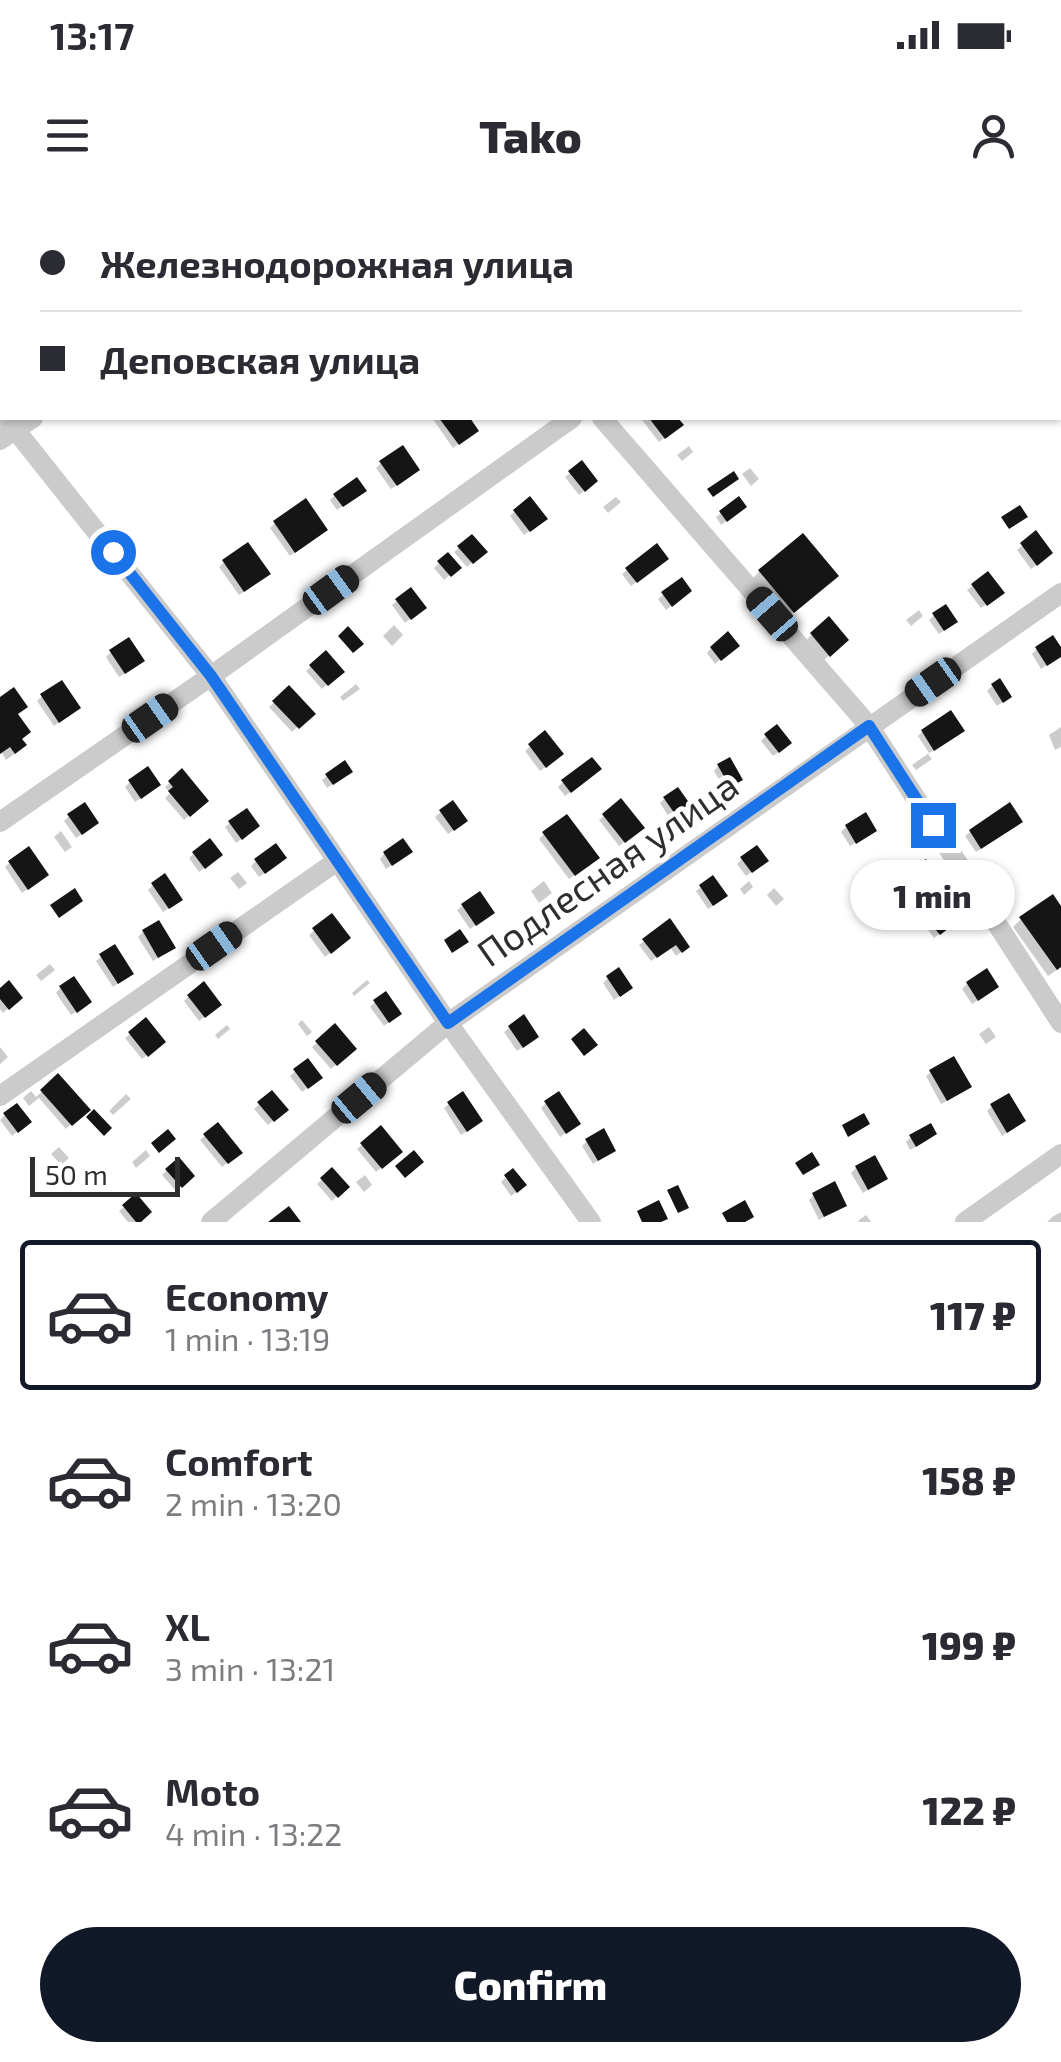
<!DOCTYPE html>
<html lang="en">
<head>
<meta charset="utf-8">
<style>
  body { margin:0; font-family:"Exo 2",sans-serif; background:#f2f2f3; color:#2b2b33; height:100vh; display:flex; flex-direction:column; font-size:38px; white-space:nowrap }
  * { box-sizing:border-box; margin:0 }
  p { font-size:32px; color:#7c7c81 }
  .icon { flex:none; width:55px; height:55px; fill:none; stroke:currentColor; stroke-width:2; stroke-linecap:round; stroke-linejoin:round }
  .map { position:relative; height:1022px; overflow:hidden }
  .panel { display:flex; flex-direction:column; background:#fff; flex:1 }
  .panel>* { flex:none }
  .hud { position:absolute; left:0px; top:0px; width:1062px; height:220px; box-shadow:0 2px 8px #0004; display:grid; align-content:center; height:220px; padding:0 40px; background:#fff }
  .scale { position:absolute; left:30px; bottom:25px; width:150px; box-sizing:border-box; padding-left:10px; border:5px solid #2e2e2e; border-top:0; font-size:28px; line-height:35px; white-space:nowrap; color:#2e2e2e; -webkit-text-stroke:8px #fff; paint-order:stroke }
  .end { position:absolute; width:45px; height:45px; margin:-22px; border:12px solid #1a73e8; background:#fff; box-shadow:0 0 0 5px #fff }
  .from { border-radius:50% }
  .bubble { position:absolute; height:70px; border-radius:35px; background:#fff; box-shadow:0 2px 8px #0004; font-size:32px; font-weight:800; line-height:70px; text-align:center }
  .car { position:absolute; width:30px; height:60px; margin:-30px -15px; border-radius:12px; box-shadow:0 0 8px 2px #0007; background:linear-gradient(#222 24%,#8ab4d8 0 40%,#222 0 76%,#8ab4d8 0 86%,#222 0) }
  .hud b { display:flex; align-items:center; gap:35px; height:95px; font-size:38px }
  .hud b+b { border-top:2px solid #e1e1e2 }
  .hud i { width:25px; height:25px; background:#2b2b33 }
  ul { padding:18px 0 0; list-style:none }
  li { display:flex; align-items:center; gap:30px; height:150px; margin:0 20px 15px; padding:0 20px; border:5px solid transparent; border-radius:10px }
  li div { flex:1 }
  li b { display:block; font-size:38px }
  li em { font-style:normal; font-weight:800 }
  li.on { border-color:#111827 }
  li>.icon { width:90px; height:90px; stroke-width:1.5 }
  .cta { display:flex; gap:20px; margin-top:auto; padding:20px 40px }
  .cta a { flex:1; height:115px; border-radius:60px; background:#111827; color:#fff; font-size:40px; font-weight:800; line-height:115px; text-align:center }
  .status { display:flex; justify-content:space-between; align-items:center; height:70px; padding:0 50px; background:#fff; direction:ltr }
  .status svg { height:28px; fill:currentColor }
  header { display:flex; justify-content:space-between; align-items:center; height:130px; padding:0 40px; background:#fff; font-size:45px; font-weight:800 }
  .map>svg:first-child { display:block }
  .shadow { fill:#0003 }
  .building { fill:#151515 }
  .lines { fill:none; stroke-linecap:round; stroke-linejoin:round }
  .street { stroke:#cbcbcb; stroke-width:20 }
  .route { stroke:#1a73e8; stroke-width:12 }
  .labels { text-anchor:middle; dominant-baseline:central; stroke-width:10; stroke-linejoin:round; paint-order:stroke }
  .street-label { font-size:38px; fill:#2e2e2e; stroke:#fff }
</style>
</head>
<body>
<div class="status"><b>13:17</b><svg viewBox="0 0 49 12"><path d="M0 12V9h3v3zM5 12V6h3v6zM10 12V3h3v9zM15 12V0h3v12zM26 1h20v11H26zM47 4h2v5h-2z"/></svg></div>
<header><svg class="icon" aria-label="menu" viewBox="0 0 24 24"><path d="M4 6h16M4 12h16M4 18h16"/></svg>Tako<svg class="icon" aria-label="person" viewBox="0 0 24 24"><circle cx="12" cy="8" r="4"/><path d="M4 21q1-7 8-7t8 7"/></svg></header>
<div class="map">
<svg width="1061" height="1022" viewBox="0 0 1061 1022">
  <rect width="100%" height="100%" fill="#fff"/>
  <path class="shadow" d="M672,0h46l-3,2h-41z
    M920,0h25l3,2h-30z
    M432,218h35l9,13 -23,17z
    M645,218h30l6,7 -22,17 -17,-22z
    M689,246l4,6 -11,9 -5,-6z
    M381,263l31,11 -21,15 -15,-21z
    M750,268l9,11 -8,7 -9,-12z
    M570,273l25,8 -16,14 -14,-18z
    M335,295h24l-22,15 -7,-10z
    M616,297l5,5 -13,11 -5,-6z
    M515,311l25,12 -16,12 -14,-19z
    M739,312l-18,13 -5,-8 5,-4z
    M275,323l45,12 -30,21 -20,-28z
    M1036,334l9,24 -14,11 -14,-19z
    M472,337l12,15 -17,15 -13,-15z
    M448,355l10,13 -14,12 -10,-12z
    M224,362l39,17 -24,16 -20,-28z
    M661,363l-30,23 -9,-12 5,-4z
    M760,371l68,12 -43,36 -33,-40z
    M988,374l8,23 -15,11 -14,-18z
    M681,380l3,16 -18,14 -8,-11z
    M397,401l22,11 -14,11 -13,-18z
    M919,410l4,6 -12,10 -5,-6z
    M934,415l16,11 -11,8 -10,-14z
    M829,420l17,20 -22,20 -17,-21z
    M394,425l9,10 -11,11 -9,-10z
    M711,448l21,2 -17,14 -8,-11z
    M1037,449l24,3v3l-20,14 -9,-15z
    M111,452l26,14 -18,11 -13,-20z
    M326,454l16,17 -20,18 -16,-18z
    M356,484l4,5 -17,12 -3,-4z
    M992,486l12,15 -7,5 -10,-15z
    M289,489l23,24 -20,19 -23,-25z
    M42,496l31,17 -19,13 -17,-25z
    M0,500l16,15 4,25 -4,13 -10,7 -4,-7 -2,1z
    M1061,527v20l-6,3 -6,-15z
    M922,532l35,3 -29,19 4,5 -16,11 -4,-5 17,-12 -11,-17z
    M545,534l11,25 -16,12 -15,-20z
    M766,536l18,12 -11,8 -12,-15z
    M718,566l17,18 -10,6 -11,-19z
    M182,572l24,28 -22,20 -19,-22 5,-5 -5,-6z
    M594,574l-29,22 -7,-9 5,-5z
    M327,576h18l-18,12 -5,-8z
    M130,582l23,8 -18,12 -10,-15z
    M664,599l18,10 -13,8 -9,-14z
    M452,603l8,23 -12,8 -13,-17z
    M69,616l22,12 -15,10 -12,-17z
    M604,616l33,16 -18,14 -20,-26z
    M230,623l22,8 -16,12 -11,-16z
    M1015,626l-39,26 -11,-16 5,-4z
    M846,627l23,8 -19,11 -9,-14z
    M61,631l11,16 -7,5 -11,-15z
    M544,634l48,29 -23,16 -30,-40z
    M194,654l21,6 -16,12 -10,-14z
    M384,654l21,2 -19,13 -6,-10z
    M742,659l19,6 -15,11 -9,-12z
    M256,661l23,2 -20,14 -8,-11z
    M9,663l32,17 -19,13 -17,-26z
    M238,672l9,11 -8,6 -9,-11z
    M907,673h17l-18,11 -3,-6z
    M544,681l8,12 -13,10 -8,-12z
    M749,681l4,6 -9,8 -4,-6z
    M153,685l22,19 -12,8 -15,-22z
    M701,687l19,14 -12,8 -12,-18z
    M774,688l10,11 -8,7 -9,-11z
    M869,701l5,11 -10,6 -5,-11z
    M462,706l25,11 -17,12 -13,-19z
    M1061,710v57l-13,9 -35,-49 8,-8z
    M332,716l11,27 -18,14 -16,-22z
    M927,718l22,8 -15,12 -12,-16z
    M669,722l13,29 -6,5 -6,-9 -19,14 -12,-16z
    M143,732l29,16 -19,13 -15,-24z
    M114,747l12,31 -13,9 -17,-26z
    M50,764l5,6 -14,11 -5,-6z
    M608,778l17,14 -11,8 -11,-17z
    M367,780l3,3 -16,13 -2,-3z
    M967,784l24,7 -19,13 -10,-15z
    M60,788l24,19 -13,8 -15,-22z
    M0,791l20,7 -17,15 -3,-4z
    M189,796l25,13 -15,12 -15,-20z
    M375,802l19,16 -10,8 -14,-19z
    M302,820l10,12 -5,4 -9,-12z
    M227,825l3,4 -12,10 -3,-4z
    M335,827l19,22 -23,20 -19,-22z
    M989,827l7,10 -10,7 -7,-10z
    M509,828l23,13 -15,10 -13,-19z
    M130,834l28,12 -16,13 -17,-21z
    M0,847l8,10 -8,7z
    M307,861l8,21 -13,10 -12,-16z
    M931,872l33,19 -23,13 -15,-28z
    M58,877l29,33 -21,19 -27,-31 -10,8 -6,-8 8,-7 5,6z
    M272,893l14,16 -18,16 -14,-16z
    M126,894l5,5 -18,16 -4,-4z
    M546,903l27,25 -13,9 -19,-29z
    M449,904l26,22 -14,9 -17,-27z
    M992,906l31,15 -21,15 -15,-25z
    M5,915l19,11 -12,10 -12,-16z
    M217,925l22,28 -17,14 -22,-27z
    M381,928l14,28 -19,16 -19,-23z
    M911,937l18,2 -19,11 -4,-8z
    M587,941l26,10 -20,13 -11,-18z
    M59,947l10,11 -8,7 -10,-11z
    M146,950l4,6 -14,12 -4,-6z
    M178,960l14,16 -16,15 -14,-16z
    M856,968l29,11 -22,14 -12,-20z
    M332,971l14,16 -14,14 -15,-17z
    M513,971l6,19 -8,6 -10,-14z
    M365,975l7,10 -8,7 -8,-10z
    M814,995l30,10 -25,15 -10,-20z
    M136,997l2,25h-10l-9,-11z
    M1061,1012v10h-14l5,-5z
    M866,1015l5,7h-13l1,-2z"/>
  <path class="building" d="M439,218h31l9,13 -20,14z
    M649,218h29l6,7 -19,14z
    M403,245l17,25 -23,16 -18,-25z
    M582,260l16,21 -13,11 -17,-21z
    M734,271l5,8 -26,18 -6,-8z
    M357,277l10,14 -24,16 -10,-13z
    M530,296l18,23 -18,13 -17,-22z
    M739,296l8,11 -20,15 -8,-11z
    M306,298l22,32 -33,23 -22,-32z
    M1020,305l8,12 -19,12 -8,-12z
    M1036,330l17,23 -16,13 -17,-23z
    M803,333l36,43 -45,37 -36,-43z
    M472,334l16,18 -15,12 -16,-18z
    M248,342l23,32 -27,18 -22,-32z
    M657,343l12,16 -32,24 -12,-15z
    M448,352l14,16 -11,9 -14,-16z
    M988,371l17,22 -18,13 -16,-22z
    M682,377l10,14 -20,16 -11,-15z
    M411,387l16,21 -16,12 -16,-21z
    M946,404l12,18 -14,9 -12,-18z
    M829,416l20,24 -19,17 -20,-24z
    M348,426l16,18 -11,9 -15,-17z
    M728,431l12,15 -19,15 -11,-14z
    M1053,435l8,12v10l-14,9 -12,-19z
    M129,437l16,24 -20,13 -16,-24z
    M326,450l19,22 -17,14 -19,-21z
    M1000,478l12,19 -9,6 -12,-19z
    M62,480l19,28 -22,15 -19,-29z
    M289,485l27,29 -17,15 -27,-28z
    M14,487l14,20 -10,7 13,18 -9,7 5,6 -12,9 -5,-7 -10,7v-57z
    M951,510l14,21 -31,20 -13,-21z
    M777,524l15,19 -13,10 -15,-19z
    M545,530l19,24 -18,14 -18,-24z
    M592,557l10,12 -31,24 -10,-13z
    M730,557l13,23 -13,7 -13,-23z
    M345,560l8,12 -20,13 -8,-11z
    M148,566l13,19 -20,14 -13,-19z
    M182,568l27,33 -19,16 -22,-26 5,-4 -5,-6z
    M678,587l12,17 -15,10 -12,-17z
    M621,598l24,30 -20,15 -23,-29z
    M453,600l15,21 -14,10 -15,-21z
    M85,602l14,21 -17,12 -15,-21z
    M1010,602l13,20 -42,27 -12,-19z
    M247,608l13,18 -18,14 -14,-19z
    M866,612l11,19 -21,13 -11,-19z
    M567,614l33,44 -25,18 -33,-44z
    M210,638l13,17 -18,14 -13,-17z
    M403,638l10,14 -21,14 -9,-14z
    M276,643l11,15 -22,16 -11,-15z
    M757,645l12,16 -17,12 -12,-16z
    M29,646l20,29 -21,15 -20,-29z
    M926,659l6,9 -20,13 -6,-10z
    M165,673l18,27 -14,9 -18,-26z
    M713,675l15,21 -15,10 -14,-21z
    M75,688l8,13 -24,17 -9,-13z
    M480,691l15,22 -19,13 -15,-22z
    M1053,694l8,12v61l-4,3 -38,-53z
    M943,703l14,19 -17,13 -15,-19z
    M332,713l19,25 -20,16 -19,-26z
    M670,718l20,29 -8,6 -6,-8 -19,13 -15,-19z
    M159,720l17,28 -18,10 -16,-28z
    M460,729l9,13 -17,11 -8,-13z
    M115,744l19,30 -16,10 -19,-30z
    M619,767l14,21 -13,9 -14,-21z
    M987,768l12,19 -21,14 -12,-19z
    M74,776l18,26 -15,11 -18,-27z
    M9,780l14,18 -14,12 -9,-11v-11z
    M204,781l18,24 -17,13 -18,-23z
    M386,791l16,23 -13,9 -16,-23z
    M524,814l15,23 -16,11 -15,-22z
    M146,817l20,25 -18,15 -20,-25z
    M335,823l22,26 -20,17 -22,-25z
    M584,828l14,17 -14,11 -13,-17z
    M954,856l18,31 -25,14 -18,-31z
    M308,858l15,20 -15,11 -15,-20z
    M58,873l33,37 -19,16 -32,-36z
    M272,890l17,20 -15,12 -17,-20z
    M463,891l20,30 -16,11 -20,-30z
    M559,891l22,33 -15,10 -22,-33z
    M1009,893l17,28 -19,12 -17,-29z
    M17,903l15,19 -14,11 -15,-20z
    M94,909l18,19 -8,8 -18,-19z
    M864,913l6,11 -22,13 -6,-12z
    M218,922l25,31 -15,11 -25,-30z
    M931,923l6,11 -21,13 -7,-12z
    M381,925l22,27 -21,17 -22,-26z
    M604,928l12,23 -18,10 -13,-22z
    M168,929l8,10 -17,14 -8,-10z
    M414,950l10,12 -19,16 -10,-12z
    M812,952l8,13 -17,10 -8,-12z
    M875,955l13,24 -20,11 -13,-24z
    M179,957l16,19 -13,12 -17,-19z
    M332,967l18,20 -12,11 -18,-20z
    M513,968l14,17 -10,8 -13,-18z
    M835,981l12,25 -23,11 -12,-24z
    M678,985l11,23 -11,5 -11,-23z
    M136,993l16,19 -11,10h-5l-14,-17z
    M659,1000l9,19 -7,3h-19l-5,-11z
    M745,1000l9,17 -9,5h-18l-5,-9z
    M289,1006l12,16h-33z"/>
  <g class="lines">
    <path class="street" d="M407,0l2,2
      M1005,0l2,2
      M273,2l2,-2
      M863,2l3,-2
      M1060,70l1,1
      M6,218l205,258 237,347 143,199
      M602,218l267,308 192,297
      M0,240l33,-22
      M0,622l211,-146 361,-258
      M0,896l337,-235
      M211,1022l237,-199 613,-430
      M965,1022l96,-68"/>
  </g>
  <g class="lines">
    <path class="route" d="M113,352l98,124 237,347 421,-297 64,99"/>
  </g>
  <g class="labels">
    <g class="street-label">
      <text transform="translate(607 668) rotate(-35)">Подлесная улица</text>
    </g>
  </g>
</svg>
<div class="scale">50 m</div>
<i class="end from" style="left:113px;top:352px"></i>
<i class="end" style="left:933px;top:625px"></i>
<div class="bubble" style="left:850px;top:660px;width:165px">1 min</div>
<i class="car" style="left:331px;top:390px;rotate:54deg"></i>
<i class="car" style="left:772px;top:414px;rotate:319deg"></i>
<i class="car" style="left:933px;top:482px;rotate:235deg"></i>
<i class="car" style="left:150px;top:518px;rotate:55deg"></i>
<i class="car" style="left:214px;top:746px;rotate:55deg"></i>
<i class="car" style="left:359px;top:898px;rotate:50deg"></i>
<div class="hud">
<b><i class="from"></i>Железнодорожная улица</b>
<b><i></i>Деповская улица</b>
</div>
</div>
<section class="panel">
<ul>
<li class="on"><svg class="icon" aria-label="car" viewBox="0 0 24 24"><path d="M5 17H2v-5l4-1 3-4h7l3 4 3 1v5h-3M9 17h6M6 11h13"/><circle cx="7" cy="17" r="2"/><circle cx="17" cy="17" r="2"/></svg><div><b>Economy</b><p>1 min · 13:19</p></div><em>117 ₽</em></li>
<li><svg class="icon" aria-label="car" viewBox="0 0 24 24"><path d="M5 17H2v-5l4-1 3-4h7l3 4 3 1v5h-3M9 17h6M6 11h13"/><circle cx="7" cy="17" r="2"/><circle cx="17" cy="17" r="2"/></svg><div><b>Comfort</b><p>2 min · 13:20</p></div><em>158 ₽</em></li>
<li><svg class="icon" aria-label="car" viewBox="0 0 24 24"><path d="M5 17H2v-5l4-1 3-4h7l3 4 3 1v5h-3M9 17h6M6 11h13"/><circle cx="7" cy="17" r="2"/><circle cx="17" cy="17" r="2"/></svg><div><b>XL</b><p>3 min · 13:21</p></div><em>199 ₽</em></li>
<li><svg class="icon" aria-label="car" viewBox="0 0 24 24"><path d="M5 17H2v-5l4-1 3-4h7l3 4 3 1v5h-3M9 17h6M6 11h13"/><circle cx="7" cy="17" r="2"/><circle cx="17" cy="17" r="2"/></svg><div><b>Moto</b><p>4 min · 13:22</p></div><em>122 ₽</em></li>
</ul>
<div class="cta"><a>Confirm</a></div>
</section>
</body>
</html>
